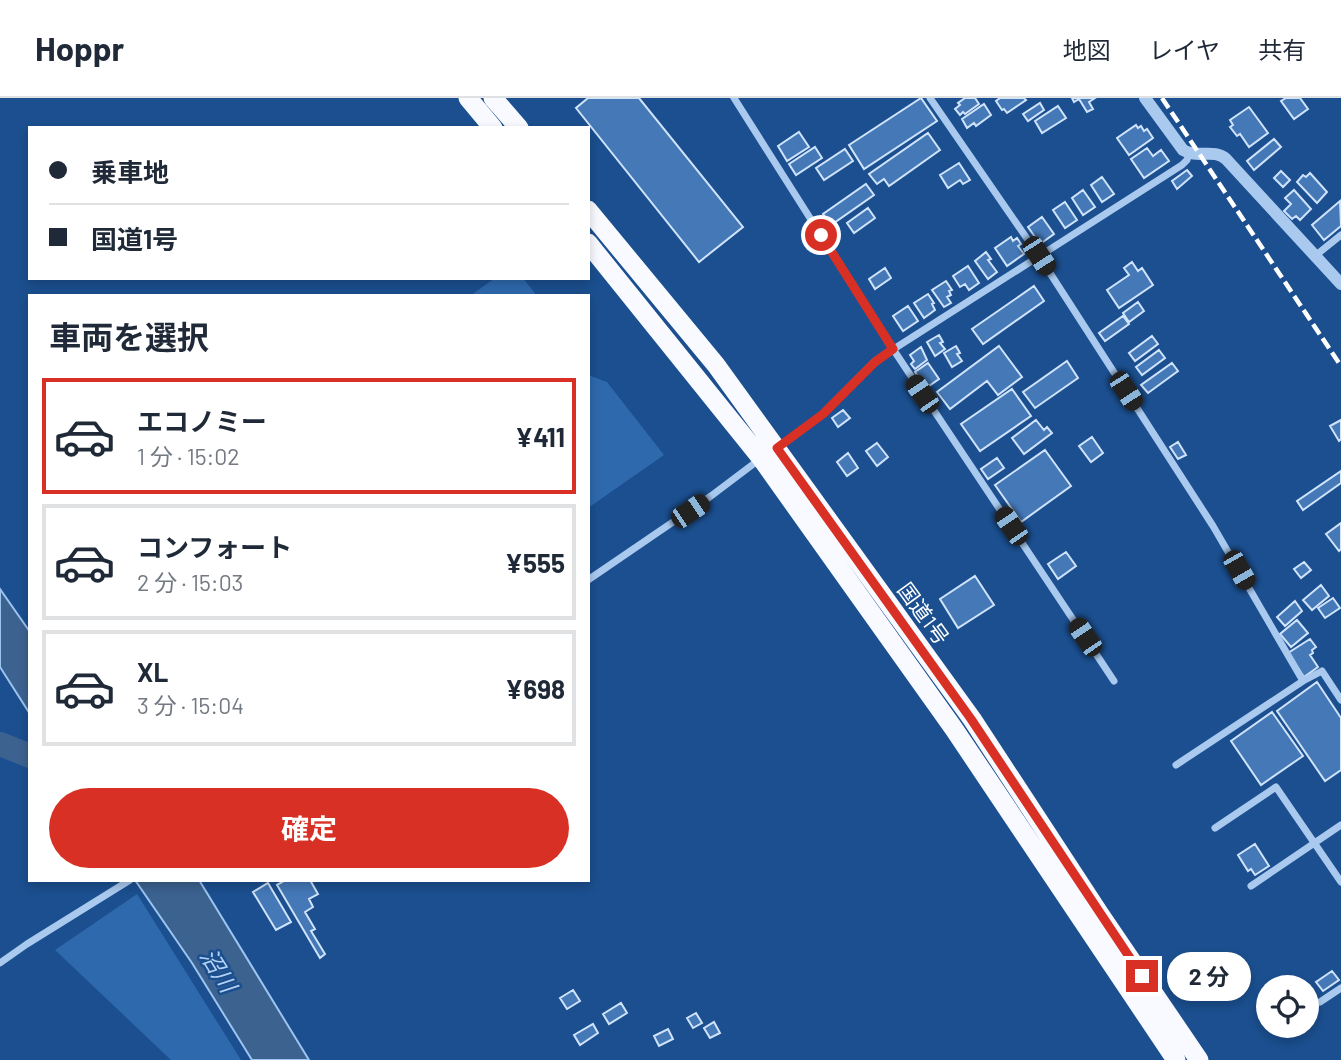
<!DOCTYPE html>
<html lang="ja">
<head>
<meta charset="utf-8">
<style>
  body { margin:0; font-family:Barlow,"Noto Sans JP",sans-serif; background:#f2f2f3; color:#1f2937; height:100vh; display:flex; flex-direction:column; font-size:26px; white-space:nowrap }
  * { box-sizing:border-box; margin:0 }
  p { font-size:23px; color:#747a83 }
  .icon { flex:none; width:38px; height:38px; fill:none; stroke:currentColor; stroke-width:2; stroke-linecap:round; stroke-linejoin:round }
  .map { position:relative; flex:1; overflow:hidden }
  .panel { position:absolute; left:28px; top:196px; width:562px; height:588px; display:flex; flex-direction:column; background:#fff; border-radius:0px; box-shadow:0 4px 10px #0003 }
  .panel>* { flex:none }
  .hud { position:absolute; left:28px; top:28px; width:562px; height:154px; border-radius:0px; box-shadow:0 4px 10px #0003; display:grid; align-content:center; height:154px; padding:0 21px; background:#fff }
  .fabs { position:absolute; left:1256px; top:877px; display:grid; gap:14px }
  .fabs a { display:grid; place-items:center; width:63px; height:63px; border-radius:50%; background:#fff; box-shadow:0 4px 10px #0003; font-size:35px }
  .end { position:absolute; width:32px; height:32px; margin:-16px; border:9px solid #d93025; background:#fff; box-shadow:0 0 0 4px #fff }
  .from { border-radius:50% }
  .bubble { position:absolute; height:49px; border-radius:24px; background:#fff; box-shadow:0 4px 10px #0003; font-size:23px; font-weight:700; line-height:49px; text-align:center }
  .car { position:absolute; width:21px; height:42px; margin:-21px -10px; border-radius:9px; box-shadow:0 0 5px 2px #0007; background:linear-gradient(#222 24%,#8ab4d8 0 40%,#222 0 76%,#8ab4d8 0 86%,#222 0) }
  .hud b { display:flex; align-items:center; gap:24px; height:66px; font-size:26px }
  .hud b+b { border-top:2px solid #e0e1e3 }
  .hud i { width:18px; height:18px; background:#1f2937 }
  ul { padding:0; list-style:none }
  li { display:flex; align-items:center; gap:21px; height:116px; margin:0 14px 10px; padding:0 7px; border:4px solid #e0e1e3; border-radius:0px }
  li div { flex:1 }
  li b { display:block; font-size:26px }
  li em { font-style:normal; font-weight:700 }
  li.on { border-color:#d93025 }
  li>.icon { width:63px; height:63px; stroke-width:1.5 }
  h2 { padding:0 21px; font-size:32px; line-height:84px }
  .primary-button { display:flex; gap:14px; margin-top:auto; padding:14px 21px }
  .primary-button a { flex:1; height:80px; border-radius:42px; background:#d93025; color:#fff; font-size:28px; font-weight:700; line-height:80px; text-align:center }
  header { display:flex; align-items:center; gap:42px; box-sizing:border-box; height:98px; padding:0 35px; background:#fff; border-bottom:2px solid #e0e1e3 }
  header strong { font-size:33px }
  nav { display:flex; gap:38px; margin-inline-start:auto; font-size:24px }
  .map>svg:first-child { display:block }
  .green { fill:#2e69ad }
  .water { fill:#3c6290; stroke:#9cc4f0; stroke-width:2 }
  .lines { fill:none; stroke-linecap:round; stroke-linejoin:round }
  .river { stroke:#3c6290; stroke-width:24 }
  .building { fill:#4478b7; stroke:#cfe3fa; stroke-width:2 }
  .minor { stroke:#a9c9ee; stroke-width:7 }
  .tertiary { stroke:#a9c9ee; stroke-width:12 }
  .trunk { stroke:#f8faff; stroke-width:19 }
  .rail { stroke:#fff; stroke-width:4.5; stroke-dasharray:12 5; stroke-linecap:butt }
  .route { stroke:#d93025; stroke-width:9 }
  .labels { text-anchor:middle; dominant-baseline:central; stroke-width:5; stroke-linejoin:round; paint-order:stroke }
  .street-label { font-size:21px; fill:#fff; stroke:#1b4f8f }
  .water-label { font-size:23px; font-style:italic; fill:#b5d3f5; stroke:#1b4f8f }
</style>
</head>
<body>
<header>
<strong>Hoppr</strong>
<nav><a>地図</a><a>レイヤ</a><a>共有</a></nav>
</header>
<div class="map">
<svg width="1341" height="962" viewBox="0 0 1341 962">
  <rect width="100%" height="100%" fill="#1b4f8f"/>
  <path class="green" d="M495,180h28l14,18h-67z
    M588,277l19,7 57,73 -76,53z
    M137,796l104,166h-70l-116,-110z"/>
  <path class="water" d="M0,491l30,43v82l-30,-47z
    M135,782h64l110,180h-57l-60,-97z"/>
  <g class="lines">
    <path class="river" d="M0,646l30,12"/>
  </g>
  <path class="building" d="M588,0h51l104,129 -44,35 -123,-154z
    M921,0l16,23 -73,48 -15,-24z
    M965,0h10l4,6 -14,10 -2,-2 -3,3 -5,-6 5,-4 -2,-2z
    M1000,0h24l2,2 -19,13 -3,-4 -2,1 -6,-9z
    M1072,0h23l-6,4 4,7 -6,3 -8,-13 -5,3z
    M1286,0h14l8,11 -14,10 -13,-18z
    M1040,5l4,7 -16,11 -5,-7z
    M984,6l7,11 -15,11 -2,-3 -7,5 -5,-9z
    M1058,8l8,12 -24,15 -7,-12z
    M1249,9l19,26 -19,14 -9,-13 -3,2 -7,-9 3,-2 -3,-5z
    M1136,27l2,3 3,-2 3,5 3,-2 6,9 -24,17 -12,-17z
    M799,34l10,15 -22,14 -9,-15z
    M928,35l12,17 -51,36 -5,-7 -7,5 -8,-10z
    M1274,41l7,8 -27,23 -7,-9z
    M815,49l7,11 -26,17 -7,-11z
    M1147,50l6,8 8,-6 8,11 -25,17 -13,-19z
    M845,51l8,12 -29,19 -8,-12z
    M959,65l11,17 -7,4 -3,-4 -12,8 -8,-13z
    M1187,72l5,6 -15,13 -5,-8z
    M1281,73l9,9 -7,7 -9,-9z
    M1310,75l17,19 -10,11 -20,-21 6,-7 3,2z
    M1102,79l12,17 -12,8 -11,-17z
    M866,86l8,11 -43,30 -8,-11z
    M1083,92l12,17 -12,8 -11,-17z
    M1294,92l17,19 -11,11 -4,-4 -4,3 -8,-8 7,-7 -6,-6z
    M1340,103l1,25 -17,14 -12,-15z
    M1065,104l12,18 -12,8 -12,-18z
    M868,110l7,10 -21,15 -7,-10z
    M1042,119l12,17 -14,10 -12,-17z
    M1011,139l2,4 4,-3 4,6 -3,2 6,8 -17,12 -12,-18z
    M986,154l5,7 -3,1 9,12 -9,7 -13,-18z
    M1132,164l6,9 4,-3 11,17 -34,23 -12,-18 22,-15 -5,-7z
    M968,168l11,17 -10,7 -4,-6 -5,3 -7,-11z
    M885,170l6,10 -16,11 -6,-10z
    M946,183l6,9 -3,1 2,4 -4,2 4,6 -7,4 -12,-17z
    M1034,188l10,15 -61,43 -11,-15z
    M928,196l6,9 -2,1 3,6 -11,8 -10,-15z
    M1138,204l6,9 -15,11 -6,-9z
    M908,208l10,15 -15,10 -10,-15z
    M1123,218l6,8 -24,17 -6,-8z
    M939,237l4,7 -3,1 5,6 -10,7 -8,-14z
    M1152,238l6,8 -23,17 -6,-8z
    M956,248l4,7 -3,1 5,7 -10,6 -8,-14z
    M999,248l23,31 -24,18 -11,-14 -37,28 -13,-17z
    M921,249l6,13 -12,9 -4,-5 3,-3 -4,-6z
    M1159,252l6,8 -23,17 -6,-8z
    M1067,263l11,17 -43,30 -12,-16z
    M928,265l11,16 -13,9 -11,-16z
    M1172,265l6,8 -30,22 -7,-8z
    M1012,291l19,27 -51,35 -19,-27z
    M843,312l7,8 -12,9 -6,-9z
    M1036,322l8,10 3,-3 5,6 -28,21 -12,-16z
    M1341,322v19l-2,2 -9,-15z
    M1092,339l11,16 -12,9 -12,-16z
    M1178,344l8,13 -8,4 -8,-12z
    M877,345l11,14 -11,9 -11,-15z
    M1045,352l26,36 -50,36 -26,-37z
    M848,355l10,15 -11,8 -10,-14z
    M997,360l7,10 -16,11 -7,-10z
    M1341,373v12l-38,27 -6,-9z
    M1341,425v26l-2,2 -13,-17z
    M1066,454l10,14 -18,13 -10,-15z
    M1304,464l7,8 -10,8 -7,-9z
    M975,478l19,29 -36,23 -18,-29z
    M1321,487l8,11 -17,14 -9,-10z
    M1333,500l7,10 -15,10 -7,-10z
    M1295,503l7,10 -17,15 -8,-9z
    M1297,522l11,13 -17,14 -11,-13z
    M1310,541l6,8 -4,3 1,3 -3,2 8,12 -14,10 -16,-24z
    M1317,584l24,36v52l-16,11 -48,-70z
    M1272,614l31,44 -42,29 -30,-44z
    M1255,746l14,22 -14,9 -4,-6 -3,2 -10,-16z
    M286,782h24l8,14 -9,5 4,8 -8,5 10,17 -4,2 14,23 -5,4 -43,-73z
    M268,785l23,39 -15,8 -23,-38z
    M1332,873l7,9 -16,11 -7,-9z
    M573,892l7,11 -13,8 -7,-11z
    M621,905l6,10 -18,11 -6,-10z
    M696,915l6,10 -9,5 -6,-10z
    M714,924l6,11 -10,5 -6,-10z
    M593,926l5,9 -18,12 -6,-10z
    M668,931l5,10 -14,7 -5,-10z"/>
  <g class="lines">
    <path class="minor" d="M734,0l159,251 221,332
      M930,0l109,158 174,270 90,155 19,-10 19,29
      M1315,158l26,-21
      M779,349l44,-33 52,-53 307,-196 5,-5 2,-6
      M588,482l123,-84 49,-37
      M1176,667l127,-84
      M1215,730l61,-41 65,95
      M1251,788l90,-61
      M0,865l27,-19 103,-64
      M1320,904l21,-14"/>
    <path class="tertiary" d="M1145,0l38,52c14,9 31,-2 43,9l115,125"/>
    <path class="trunk" d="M468,0l25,30
      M493,0l26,30
      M588,112l128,155 256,354 127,194 100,147
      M588,145l173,215 193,271 222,331"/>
    <path class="rail" d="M1162,0l179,268"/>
  </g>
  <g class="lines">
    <path class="route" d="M821,137l72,114 -18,13 -52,52 -46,34 194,271 171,257"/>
  </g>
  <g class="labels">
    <g class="street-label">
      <text transform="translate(924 515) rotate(54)">国道1号</text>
    </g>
    <g class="water-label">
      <text transform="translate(219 872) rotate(58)">沼川</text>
    </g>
  </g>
</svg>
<div class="fabs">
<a><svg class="icon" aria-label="locate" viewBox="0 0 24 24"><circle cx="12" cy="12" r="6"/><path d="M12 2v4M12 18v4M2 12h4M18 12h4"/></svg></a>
</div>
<i class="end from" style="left:821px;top:137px"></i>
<i class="end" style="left:1142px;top:878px"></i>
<div class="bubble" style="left:1167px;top:854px;width:84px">2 分</div>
<i class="car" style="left:1039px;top:158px;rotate:147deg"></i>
<i class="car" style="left:1126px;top:293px;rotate:147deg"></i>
<i class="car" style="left:922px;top:296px;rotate:326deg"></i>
<i class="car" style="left:690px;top:413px;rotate:56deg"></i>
<i class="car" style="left:1011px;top:428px;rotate:326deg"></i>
<i class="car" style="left:1239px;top:472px;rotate:150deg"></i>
<i class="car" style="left:1085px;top:539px;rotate:326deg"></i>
<div class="hud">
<b><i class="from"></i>乗車地</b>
<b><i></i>国道1号</b>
</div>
<section class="panel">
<h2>車両を選択</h2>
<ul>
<li class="on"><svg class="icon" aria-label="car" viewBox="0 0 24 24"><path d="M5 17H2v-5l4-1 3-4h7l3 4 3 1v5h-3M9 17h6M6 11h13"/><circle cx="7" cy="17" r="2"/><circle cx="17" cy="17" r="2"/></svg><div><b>エコノミー</b><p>1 分 · 15:02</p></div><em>¥411</em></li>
<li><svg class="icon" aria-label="car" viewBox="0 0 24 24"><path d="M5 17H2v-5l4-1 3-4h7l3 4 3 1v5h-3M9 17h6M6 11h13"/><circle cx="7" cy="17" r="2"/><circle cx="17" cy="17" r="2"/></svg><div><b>コンフォート</b><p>2 分 · 15:03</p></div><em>¥555</em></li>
<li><svg class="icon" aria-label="car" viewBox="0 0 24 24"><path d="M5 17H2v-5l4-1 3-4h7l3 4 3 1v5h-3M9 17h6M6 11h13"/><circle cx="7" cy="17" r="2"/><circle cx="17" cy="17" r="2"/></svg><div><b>XL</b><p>3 分 · 15:04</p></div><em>¥698</em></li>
</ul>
<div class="primary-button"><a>確定</a></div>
</section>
</div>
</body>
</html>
